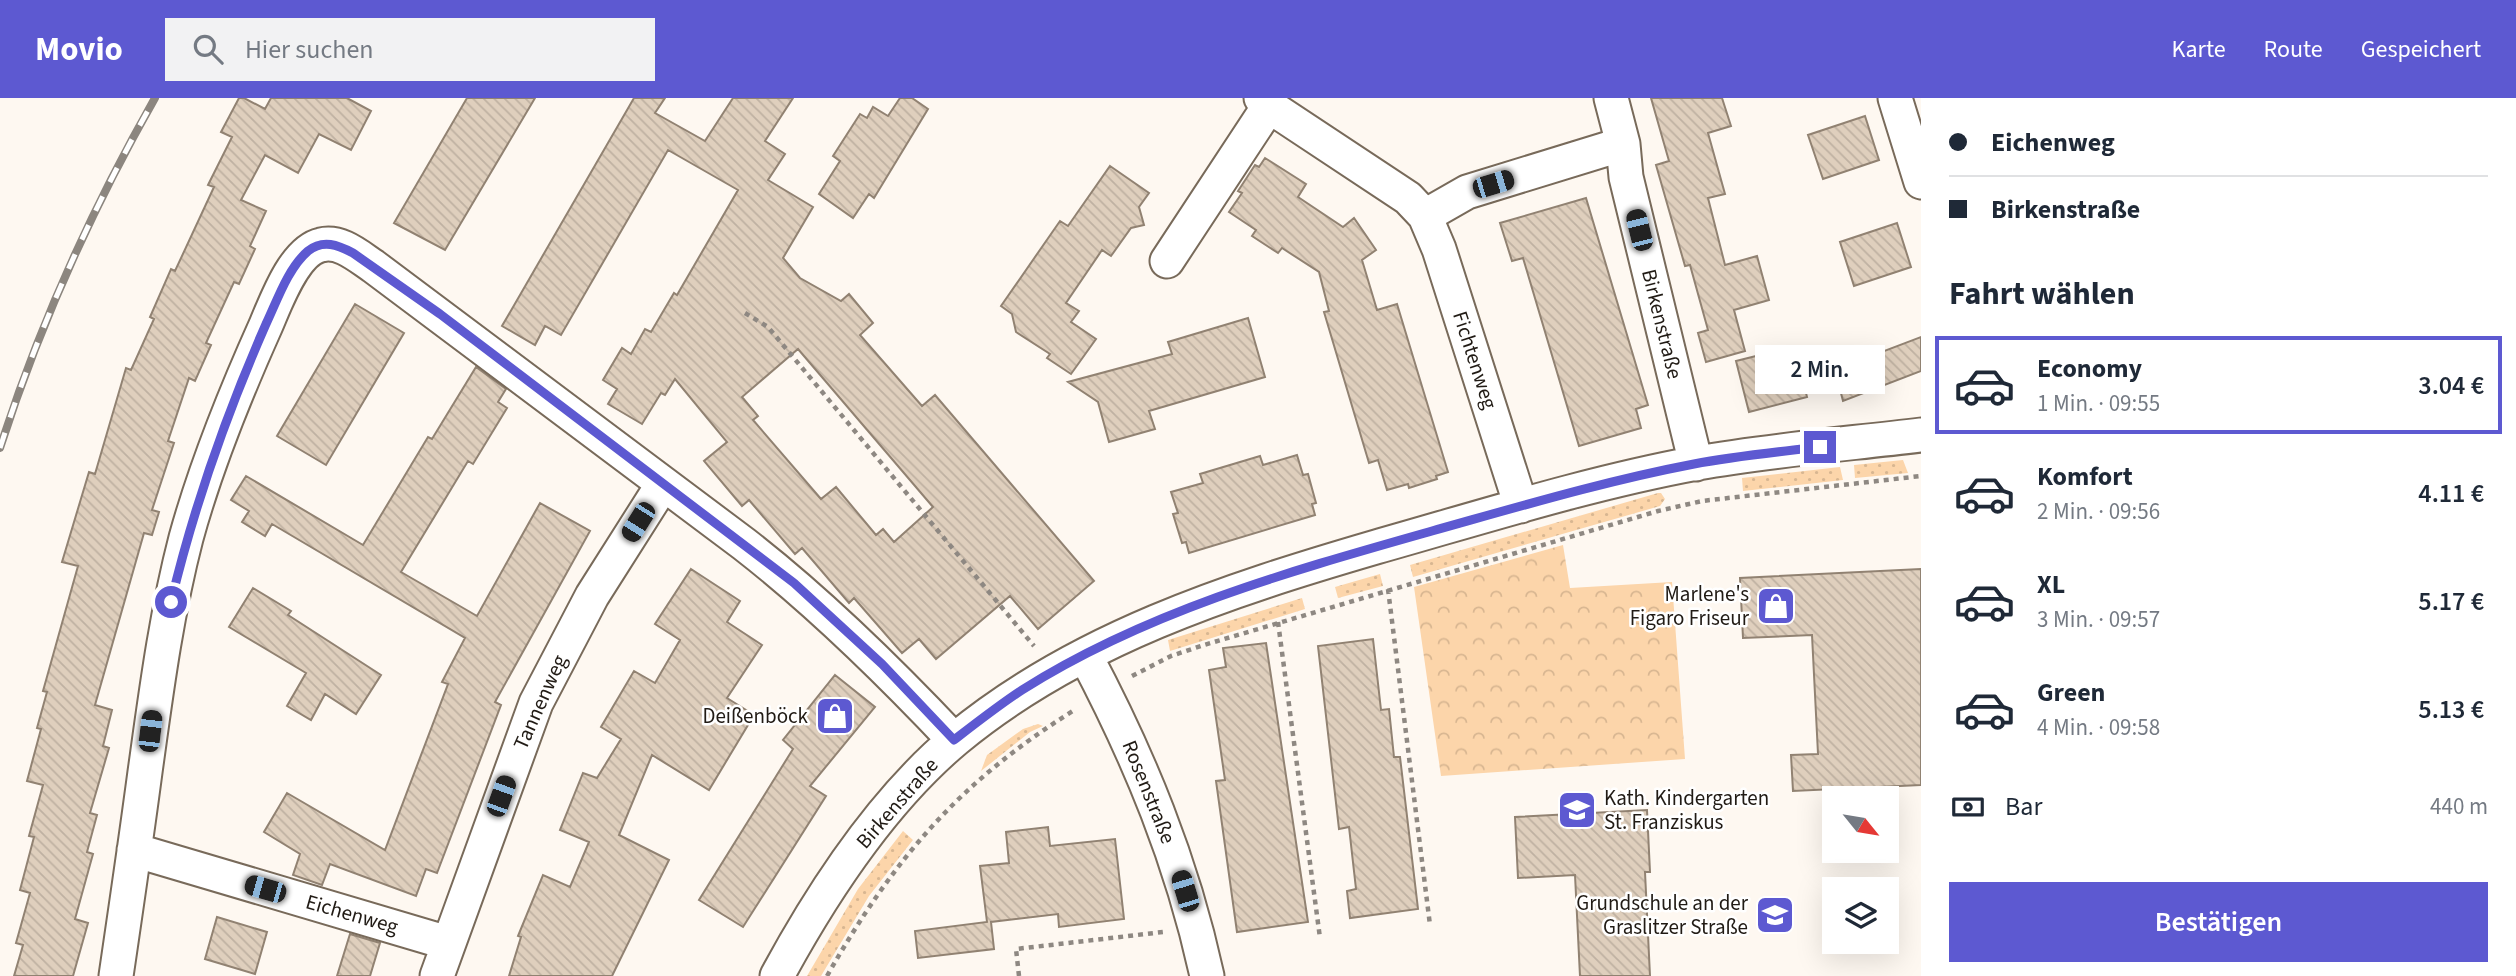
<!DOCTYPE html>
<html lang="de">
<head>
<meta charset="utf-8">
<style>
  body { margin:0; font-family:"Source Sans 3",sans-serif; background:#f2f2f3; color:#1f2937; height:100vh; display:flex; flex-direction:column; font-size:26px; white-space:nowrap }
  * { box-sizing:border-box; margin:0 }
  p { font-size:23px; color:#747a83 }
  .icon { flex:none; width:38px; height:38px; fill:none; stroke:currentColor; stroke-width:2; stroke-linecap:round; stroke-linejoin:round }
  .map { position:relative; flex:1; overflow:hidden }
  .drawer { display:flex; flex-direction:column; background:#fff; width:595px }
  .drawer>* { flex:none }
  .hud { display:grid; align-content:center; height:154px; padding:0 28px; background:#fff }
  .needle { width:46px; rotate:120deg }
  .fabs { position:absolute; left:1822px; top:688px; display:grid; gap:14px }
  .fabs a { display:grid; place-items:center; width:77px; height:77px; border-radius:0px; background:#fff; box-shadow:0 7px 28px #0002; font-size:35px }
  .end { position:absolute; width:32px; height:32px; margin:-16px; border:9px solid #5d59d1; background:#fff; box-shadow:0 0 0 4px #fff }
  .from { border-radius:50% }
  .bubble { position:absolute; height:49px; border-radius:0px; background:#fff; box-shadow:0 7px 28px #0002; font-size:23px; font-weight:600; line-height:49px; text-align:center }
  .car { position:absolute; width:21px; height:42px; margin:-21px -10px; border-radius:9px; box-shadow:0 0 5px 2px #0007; background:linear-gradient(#222 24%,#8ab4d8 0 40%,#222 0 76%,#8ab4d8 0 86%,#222 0) }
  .hud b { display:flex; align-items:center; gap:24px; height:66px; font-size:26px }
  .hud b+b { border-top:2px solid #e0e1e3 }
  .hud i { width:18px; height:18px; background:#1f2937 }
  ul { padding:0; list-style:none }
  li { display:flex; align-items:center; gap:21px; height:98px; margin:0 14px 10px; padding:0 14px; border:4px solid transparent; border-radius:0px }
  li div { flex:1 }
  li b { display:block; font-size:26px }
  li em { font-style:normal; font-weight:600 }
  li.on { border-color:#5d59d1 }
  li>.icon { width:63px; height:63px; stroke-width:1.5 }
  h2 { padding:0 28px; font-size:32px; line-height:84px }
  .pay { display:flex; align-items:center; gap:18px; height:77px; padding:0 28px; font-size:26px }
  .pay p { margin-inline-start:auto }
  .button { display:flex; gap:14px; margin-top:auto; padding:14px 28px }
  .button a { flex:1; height:80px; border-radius:0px; background:#5d59d1; color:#fff; font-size:28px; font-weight:600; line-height:80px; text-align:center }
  header { display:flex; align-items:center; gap:42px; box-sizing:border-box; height:98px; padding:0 35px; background:#5d59d1; color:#fff }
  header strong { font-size:33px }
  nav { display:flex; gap:38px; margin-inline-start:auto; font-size:24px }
  .search { width:490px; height:63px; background:#f2f2f3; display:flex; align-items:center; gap:18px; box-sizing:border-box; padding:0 24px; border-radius:0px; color:#747a83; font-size:26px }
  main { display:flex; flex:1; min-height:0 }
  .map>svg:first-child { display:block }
  .grass { fill:url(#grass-dots) }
  .forest { fill:url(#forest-crowns) }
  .building { fill:url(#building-back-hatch); stroke:#918272; stroke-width:2; fill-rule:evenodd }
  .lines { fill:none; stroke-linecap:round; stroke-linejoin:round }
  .street-casing { stroke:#786a5a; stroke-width:37 }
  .path { stroke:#8e8882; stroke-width:4.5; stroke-dasharray:5 5; stroke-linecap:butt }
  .street { stroke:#fff; stroke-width:33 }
  .rail-casing { stroke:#8c867f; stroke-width:8 }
  .rail { stroke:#fff; stroke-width:5; stroke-dasharray:16; stroke-linecap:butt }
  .route { stroke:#5d59d1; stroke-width:9 }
  .labels { text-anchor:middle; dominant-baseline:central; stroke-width:5; stroke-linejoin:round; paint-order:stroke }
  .street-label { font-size:21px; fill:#211b15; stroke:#fff }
  .poi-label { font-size:21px; fill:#211b15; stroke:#fff; text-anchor:end }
</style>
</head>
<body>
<header>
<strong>Movio</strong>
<div class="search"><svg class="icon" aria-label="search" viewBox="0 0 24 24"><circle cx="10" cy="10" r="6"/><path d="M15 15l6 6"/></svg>Hier suchen</div>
<nav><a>Karte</a><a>Route</a><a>Gespeichert</a></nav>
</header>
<main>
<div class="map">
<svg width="1921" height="878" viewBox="0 0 1921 878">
  <defs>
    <pattern id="grass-dots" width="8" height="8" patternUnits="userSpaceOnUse" patternTransform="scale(1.75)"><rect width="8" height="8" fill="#fcd5aa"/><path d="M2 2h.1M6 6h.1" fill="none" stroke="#d8b691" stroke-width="1.8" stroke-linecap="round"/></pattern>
    <pattern id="forest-crowns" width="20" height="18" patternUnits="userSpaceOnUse" patternTransform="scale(1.75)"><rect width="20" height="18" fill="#fcd5aa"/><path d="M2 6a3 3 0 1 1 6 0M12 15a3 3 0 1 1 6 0" fill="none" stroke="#d8b691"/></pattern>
    <pattern id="building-back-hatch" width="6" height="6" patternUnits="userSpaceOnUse" patternTransform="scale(1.75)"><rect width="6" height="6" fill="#dfcfbd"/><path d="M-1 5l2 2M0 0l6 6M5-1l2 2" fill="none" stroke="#bfb1a2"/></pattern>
  </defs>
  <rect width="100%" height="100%" fill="#fef8f1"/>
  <path class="grass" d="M1903,362l5,13 -53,5 -1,-13z
    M1840,369l3,13 -100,11 -1,-13z
    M1658,395h3l4,6 -5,7 -247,71 -3,-12z
    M1380,476l3,12 -45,12 -3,-11z
    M1302,500l3,11 -135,42 -2,-11z
    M1038,626l5,2 -13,6 -49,39 6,-16 36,-26z
    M903,733l10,9 -44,56 -48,80h-14l51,-87z"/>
  <path class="forest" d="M1563,447l7,43 102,-6 13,177 -244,17 -27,-189z"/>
  <path class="building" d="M239,0h5l21,11 6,-11h76l24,13 -20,39 -32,-16 -21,39 -33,-18 -24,45 25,11 -16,35 5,3 -16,35 -5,-2 -28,61 5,2 -16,36 -6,-3 -21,63 6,2 -22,67 7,2 -7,23 -8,-2 -49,172 17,5 -9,36 6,2 -19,65 7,2 -10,37 6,2 -18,65 13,4 -15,53h-59l9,-31 -7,-2 14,-50 -10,-3 14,-53 -5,-1 14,-51 -16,-4 14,-52 -4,-1 10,-36 -4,-1 35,-125 -16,-4 27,-90 6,2 31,-106 5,2 23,-51 -4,-2 21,-48 4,2 39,-84 -6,-2 24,-48 -11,-5z
    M467,0h68l-90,152 -51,-27z
    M634,0h31l-10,15 50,28 28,-43h60l-28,43 20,13 -17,26 45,27 -30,51 17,20 41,23 8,-7 24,29 -13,12 62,71 13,-11 159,186 -56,48 -28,-33 -74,63 -17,-20 -17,14 -48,-55 -5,5 -47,-55 -7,6 -46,-54 -7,6 -38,-45 23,-19 -52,-63 -10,16 -4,-2 -19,31 -34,-20 9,-15 -14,-9 19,-32 9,6 14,-25 6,3 23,-39 3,2 61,-105 -70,-40 -107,185 -16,-9 -10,19 -33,-19zM798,251l135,158 -39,35 -11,-13 -7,6 -40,-48 -15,12 -68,-79 5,-4 -16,-19z
    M900,0h12l16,11 -54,89 -5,-4 -16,24 -34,-24 21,-33 -7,-5 27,-42 7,4 6,-11 15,9z
    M1651,0h71l9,28 -23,7 17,61 -17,4 17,67 32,-9 12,44 -35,10 11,41 -39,11 -8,-29 10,-3 -18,-65 -5,1 -29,-101 13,-4z
    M1865,18l14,44 -56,19 -15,-44z
    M1265,60l41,26 -8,13 45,30 11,-9 22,32 -14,10 15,50 20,-6 51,168 -12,4 1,3 -28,9 -1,-4 -21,6 -9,-30 -9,3 -45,-151 5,-1 -10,-39 -37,-24 -4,5 -26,-17 4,-6 -27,-18 13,-19 -4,-2 17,-26 4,2z
    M1110,68l39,27 -10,14 5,18 -13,3 -20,28 -9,-6 -36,53 13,8 -8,11 25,17 -25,35 -24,-16 3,-4 -34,-22 -4,-18 -11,-8 59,-85 8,5z
    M1586,100l62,207 -12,4 5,19 -62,18 -56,-188 -11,3 -12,-38z
    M1897,125l14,44 -57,19 -14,-44z
    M355,206l49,29 -78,132 -49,-29z
    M1248,220l17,59 -116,34 6,18 -46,13 -11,-40 -30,-20 104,-28 -4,-12z
    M1921,239v34l-78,30 -7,-27 38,-10 -3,-8z
    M1776,253l1,6 19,-5 11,45 -58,15 -13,-51z
    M476,269l30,22 -8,13 9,6 -34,56 -5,-3 -67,111 76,44 63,-113 50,28 -95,171 6,3 -64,168 -11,-4 -10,27 -86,-32 -8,21 -29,-10 7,-21 -36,-22 23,-39 98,57 63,-166 -6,-2 23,-44 -193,-114 -7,12 -23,-14 7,-11 -18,-11 15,-24 117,69 65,-108 4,2z
    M1297,357l6,20 5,-1 8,29 -4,1 3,11 -126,38 -3,-11 -4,1 -9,-29 5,-1 -7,-21 32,-9 -3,-9 60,-18 3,9z
    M691,471l49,32 -13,21 35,23 -35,53 27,17 -45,75 -57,-35 -33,80 50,25 -57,116h-103l12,-39 -3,-1 25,-61 27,12 19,-45 -29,-12 23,-57 14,5 24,-39 -20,-12 33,-56 21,12 25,-43 -25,-16z
    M1921,471v216l-128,6 -2,-36 27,-1 -6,-119 -69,3 -3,-60z
    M253,490l38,23 -3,4 93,60 -25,39 -31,-20 -14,26 -24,-14 19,-33 -77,-46z
    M1373,541l8,71 8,-1 5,48h6l18,152 -68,9 -3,-27 9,-2 -7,-62 -10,2 -21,-183z
    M1266,545l42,279 -71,10 -21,-151 9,-1 -16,-110 17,-3 -3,-19z
    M835,577l40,32 -65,79 16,10 -83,131 -44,-27 94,-151 -10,-9z
    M1647,712l3,62h-5l5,104h-70l-5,-101 -57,3 -3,-61z
    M1048,729l2,19 65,-7 9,80 -65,8 -1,-13 -67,8 3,27 -76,9 -3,-27 72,-9 -7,-56 29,-3 -3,-31z
    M217,819l50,15 -12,42 -50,-15z
    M350,836l30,9 -10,33h-33z"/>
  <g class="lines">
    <defs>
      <path id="street" d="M1261,0l8,8 139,92 17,18 14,33 82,257
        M1611,0l12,46 3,33 70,287
        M1895,0l26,84
        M1425,118l42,-24 156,-48
        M1167,163l102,-155
        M1085,557c55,104 97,206 122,321
        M134,752l314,93
        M116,878c10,-68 20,-136 29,-204 11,-79 21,-157 41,-234 20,-73 49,-144 80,-213 10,-23 28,-74 55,-80 19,-5 37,11 52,21l371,278c76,59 144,126 210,196
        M437,878l99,-273 56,-107 71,-112
        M777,878c46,-85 105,-175 179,-237 121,-100 273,-149 420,-192 106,-30 213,-64 321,-84 74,-13 149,-19 224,-28"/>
    </defs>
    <use href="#street" class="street-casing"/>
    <path class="path" d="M745,215l23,14 266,319
      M1388,491l42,336
      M1278,524l42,316
      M1132,578l39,-20 33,-11 454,-134 44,-10 219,-25
      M827,878c67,-118 133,-195 249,-267
      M1019,878l-3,-27 147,-17"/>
    <use href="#street" class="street"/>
    <defs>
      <path id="rail" d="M0,350c39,-122 92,-239 155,-350"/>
    </defs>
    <use href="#rail" class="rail-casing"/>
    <use href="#rail" class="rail"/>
  </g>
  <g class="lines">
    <path class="route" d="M171,504c23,-96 55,-187 95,-278 11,-23 22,-56 42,-73 15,-12 30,-6 45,2l87,61 354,269 88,81 72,76c22,-17 45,-35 68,-50 125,-79 269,-119 410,-159 86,-24 173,-50 262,-67 41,-8 84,-12 126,-17"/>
  </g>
  <defs>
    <symbol id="shop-square" viewBox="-11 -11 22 22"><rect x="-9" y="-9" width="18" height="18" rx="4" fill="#5d59d1" stroke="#fff"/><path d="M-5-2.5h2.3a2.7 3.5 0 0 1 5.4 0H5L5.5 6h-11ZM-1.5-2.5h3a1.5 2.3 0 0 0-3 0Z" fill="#fff"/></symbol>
    <symbol id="school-square" viewBox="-11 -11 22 22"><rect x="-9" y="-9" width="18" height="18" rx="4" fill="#5d59d1" stroke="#fff"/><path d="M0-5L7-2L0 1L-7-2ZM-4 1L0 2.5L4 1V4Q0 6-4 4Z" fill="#fff"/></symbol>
  </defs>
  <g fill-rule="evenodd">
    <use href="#shop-square" x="1754" y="486" width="44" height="44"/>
    <use href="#shop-square" x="813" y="596" width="44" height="44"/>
    <use href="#school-square" x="1555" y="690" width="44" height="44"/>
    <use href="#school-square" x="1753" y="795" width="44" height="44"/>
  </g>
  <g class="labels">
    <g class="street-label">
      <text transform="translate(1662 226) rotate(76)">Birkenstraße</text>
      <text transform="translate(1475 262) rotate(72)">Fichtenweg</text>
      <text transform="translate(540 604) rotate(-66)">Tannenweg</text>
      <text transform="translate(1149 694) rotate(68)">Rosenstraße</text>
      <text transform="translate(897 705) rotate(-49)">Birkenstraße</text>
      <text transform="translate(352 816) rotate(16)">Eichenweg</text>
    </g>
    <g class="poi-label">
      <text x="1749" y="496">Marlene's<tspan x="1749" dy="24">Figaro Friseur</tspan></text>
      <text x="808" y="618">Deißenböck</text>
      <text x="1604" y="700" text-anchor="start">Kath. Kindergarten<tspan x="1604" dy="24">St. Franziskus</tspan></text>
      <text x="1748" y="805">Grundschule an der<tspan x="1748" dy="24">Graslitzer Straße</tspan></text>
    </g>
  </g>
</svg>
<div class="fabs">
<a><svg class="needle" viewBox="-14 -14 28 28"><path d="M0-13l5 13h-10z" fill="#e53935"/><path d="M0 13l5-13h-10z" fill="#747a83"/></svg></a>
<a><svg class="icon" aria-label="layers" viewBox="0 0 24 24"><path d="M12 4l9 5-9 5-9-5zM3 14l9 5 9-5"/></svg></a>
</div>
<i class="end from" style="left:171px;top:504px"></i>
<i class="end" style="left:1820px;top:349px"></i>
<div class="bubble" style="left:1755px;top:247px;width:130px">2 Min.</div>
<i class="car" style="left:1493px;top:86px;rotate:73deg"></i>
<i class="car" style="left:1639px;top:132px;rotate:346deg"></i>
<i class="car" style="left:638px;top:424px;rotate:212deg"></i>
<i class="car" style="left:150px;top:633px;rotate:7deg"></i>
<i class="car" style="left:501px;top:698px;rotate:20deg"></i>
<i class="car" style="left:265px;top:791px;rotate:286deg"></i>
<i class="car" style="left:1185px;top:793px;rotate:343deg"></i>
</div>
<section class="drawer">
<div class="hud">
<b><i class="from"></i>Eichenweg</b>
<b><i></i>Birkenstraße</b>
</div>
<h2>Fahrt wählen</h2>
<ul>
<li class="on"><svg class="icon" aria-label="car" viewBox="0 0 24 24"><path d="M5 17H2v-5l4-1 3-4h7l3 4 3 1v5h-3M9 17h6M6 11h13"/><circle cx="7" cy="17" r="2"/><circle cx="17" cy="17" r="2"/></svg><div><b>Economy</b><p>1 Min. · 09:55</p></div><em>3.04 €</em></li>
<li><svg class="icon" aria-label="car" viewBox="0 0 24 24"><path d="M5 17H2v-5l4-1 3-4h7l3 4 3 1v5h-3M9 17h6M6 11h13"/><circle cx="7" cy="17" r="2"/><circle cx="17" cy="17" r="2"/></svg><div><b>Komfort</b><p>2 Min. · 09:56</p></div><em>4.11 €</em></li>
<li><svg class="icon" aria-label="car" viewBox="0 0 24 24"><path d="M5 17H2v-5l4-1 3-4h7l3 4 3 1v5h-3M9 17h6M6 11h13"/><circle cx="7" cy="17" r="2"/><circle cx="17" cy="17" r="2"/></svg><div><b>XL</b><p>3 Min. · 09:57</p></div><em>5.17 €</em></li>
<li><svg class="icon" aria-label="car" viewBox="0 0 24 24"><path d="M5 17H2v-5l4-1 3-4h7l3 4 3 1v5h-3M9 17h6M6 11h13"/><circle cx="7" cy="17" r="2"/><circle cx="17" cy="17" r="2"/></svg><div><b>Green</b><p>4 Min. · 09:58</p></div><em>5.13 €</em></li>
</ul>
<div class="pay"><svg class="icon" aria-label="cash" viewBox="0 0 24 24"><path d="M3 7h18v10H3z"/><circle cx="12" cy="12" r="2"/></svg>Bar<p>440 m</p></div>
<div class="button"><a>Bestätigen</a></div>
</section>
</main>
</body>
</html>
